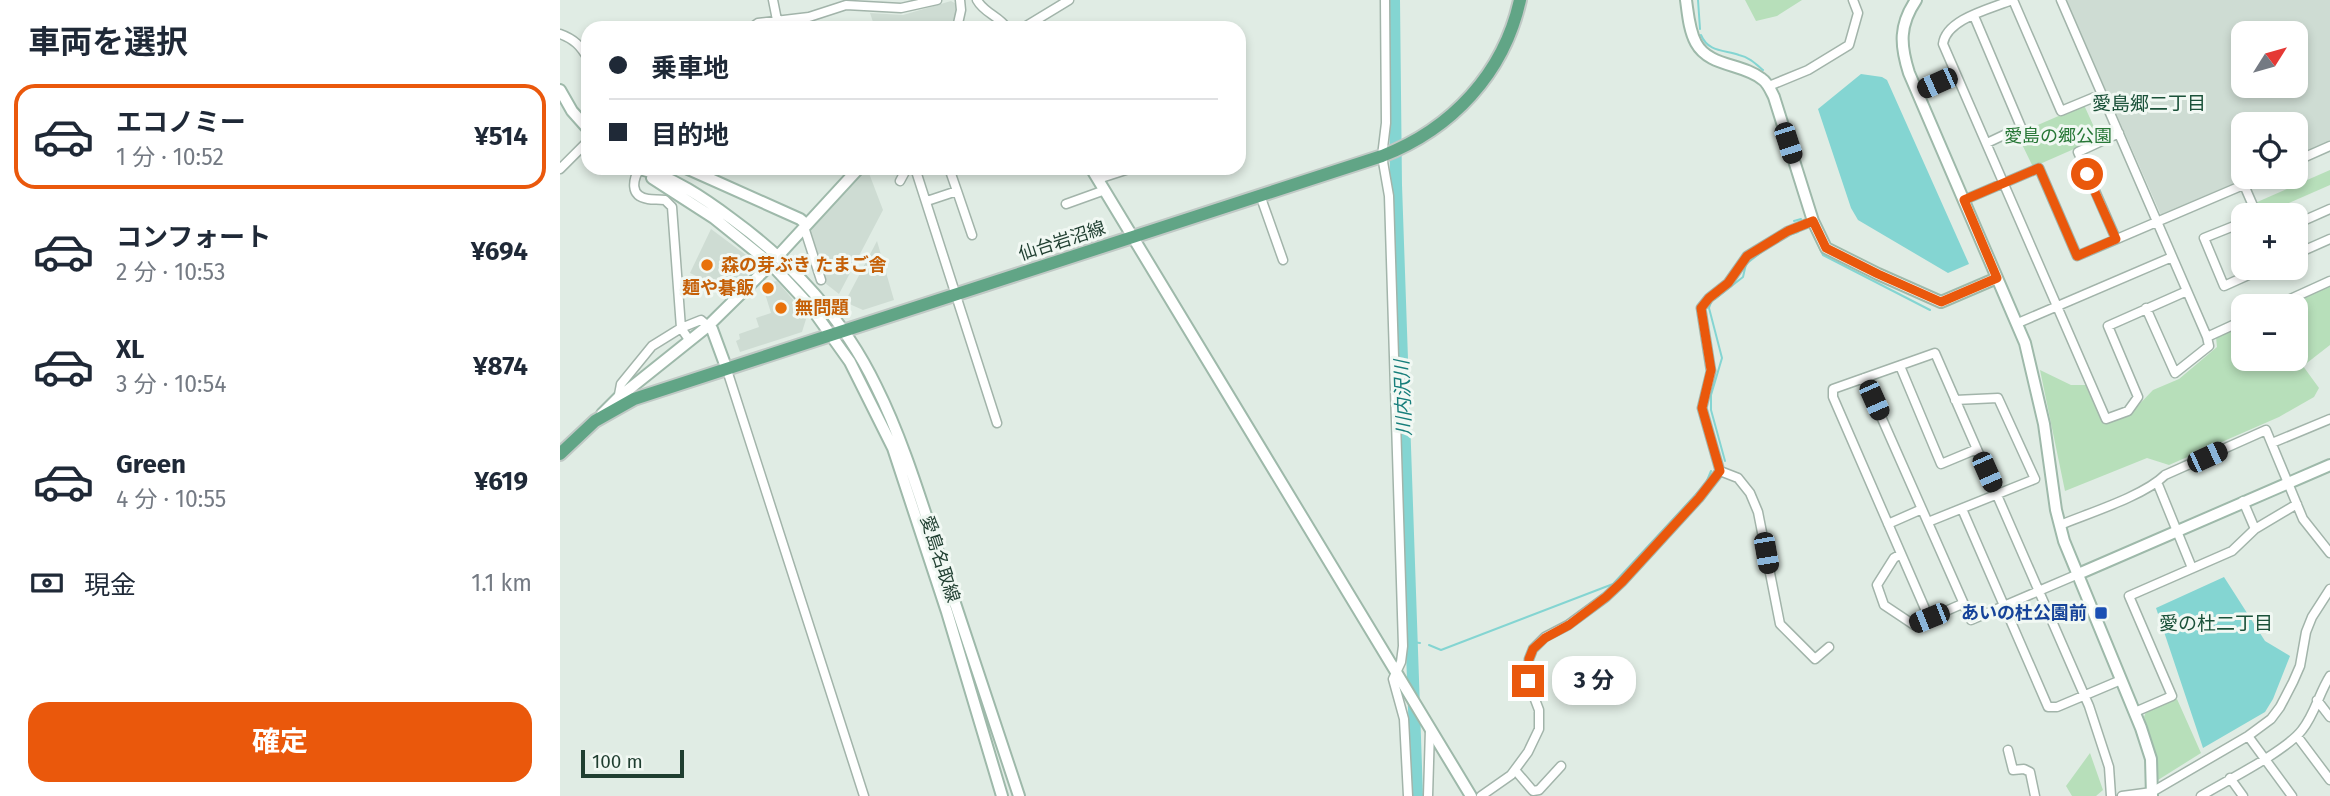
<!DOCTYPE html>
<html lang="ja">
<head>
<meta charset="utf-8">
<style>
  body { margin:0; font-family:"Fira Sans","Noto Sans JP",sans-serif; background:#f6f6f7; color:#1f2937; height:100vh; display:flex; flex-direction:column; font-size:26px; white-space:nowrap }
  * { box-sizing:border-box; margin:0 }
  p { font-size:23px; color:#747a83 }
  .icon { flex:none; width:38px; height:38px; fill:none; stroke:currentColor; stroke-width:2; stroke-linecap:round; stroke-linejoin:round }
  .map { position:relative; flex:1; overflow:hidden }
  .panel { display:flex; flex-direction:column; background:#fff; width:560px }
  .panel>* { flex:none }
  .top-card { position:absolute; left:21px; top:21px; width:665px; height:154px; border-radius:21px; box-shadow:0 4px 10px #0003; display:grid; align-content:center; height:154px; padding:0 28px; background:#fff }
  .needle { width:46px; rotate:53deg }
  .fabs { position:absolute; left:1671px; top:21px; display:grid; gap:14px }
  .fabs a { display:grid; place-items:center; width:77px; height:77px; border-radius:14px; background:#fff; box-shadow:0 4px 10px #0003; font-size:35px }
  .scale { position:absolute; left:21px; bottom:18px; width:103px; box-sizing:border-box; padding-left:7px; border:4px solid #1f3e30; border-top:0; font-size:19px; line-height:24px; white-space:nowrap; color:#1f3e30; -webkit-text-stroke:5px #f1f8f3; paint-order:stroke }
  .end { position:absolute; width:32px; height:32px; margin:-16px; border:9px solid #ea580c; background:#fff; box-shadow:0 0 0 4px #fff }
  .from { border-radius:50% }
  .bubble { position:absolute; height:49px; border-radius:21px; background:#fff; box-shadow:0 4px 10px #0003; font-size:23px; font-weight:700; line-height:49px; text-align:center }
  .car { position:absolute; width:21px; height:42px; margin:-21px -10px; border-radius:9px; box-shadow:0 0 5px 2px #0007; background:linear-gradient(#222 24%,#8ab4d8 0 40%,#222 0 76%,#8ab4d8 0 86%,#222 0) }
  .top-card b { display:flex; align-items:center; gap:24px; height:66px; font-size:26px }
  .top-card b+b { border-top:2px solid #e0e1e3 }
  .top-card i { width:18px; height:18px; background:#1f2937 }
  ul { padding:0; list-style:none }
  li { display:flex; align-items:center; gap:21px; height:105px; margin:0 14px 10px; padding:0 14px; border:4px solid transparent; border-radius:21px }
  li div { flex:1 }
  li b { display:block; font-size:26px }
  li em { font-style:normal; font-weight:700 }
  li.selected { border-color:#ea580c }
  li>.icon { width:63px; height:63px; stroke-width:1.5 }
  h2 { padding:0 28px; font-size:32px; line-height:84px }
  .pay { display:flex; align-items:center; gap:18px; height:77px; padding:0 28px; font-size:26px }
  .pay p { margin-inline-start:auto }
  .button { display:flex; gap:14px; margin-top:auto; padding:14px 28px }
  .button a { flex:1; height:80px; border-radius:21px; background:#ea580c; color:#fff; font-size:28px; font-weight:700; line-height:80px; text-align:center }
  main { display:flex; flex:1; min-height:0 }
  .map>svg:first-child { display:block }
  .built { fill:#cedcd3; fill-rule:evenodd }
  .green { fill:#b7dfba }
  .water { fill:#84d5d2 }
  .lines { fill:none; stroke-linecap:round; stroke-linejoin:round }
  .stream { stroke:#84d5d2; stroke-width:2 }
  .river { stroke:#84d5d2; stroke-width:12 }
  .street-casing { stroke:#a2b4aa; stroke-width:11 }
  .secondary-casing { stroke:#9eb9aa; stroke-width:14 }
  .primary-casing { stroke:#c0c9c5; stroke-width:16 }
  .street { stroke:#fff; stroke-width:8 }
  .secondary { stroke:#fff; stroke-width:10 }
  .primary { stroke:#61a586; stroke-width:12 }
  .route { stroke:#ea580c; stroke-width:9 }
  .food-dot { fill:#e8710a; stroke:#f1f8f3; stroke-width:2.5 }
  .transit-dot { fill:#1a4fb4; stroke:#f1f8f3; stroke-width:2.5 }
  .labels { text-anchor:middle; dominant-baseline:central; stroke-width:6; stroke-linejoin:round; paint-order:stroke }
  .park-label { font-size:18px; fill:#277736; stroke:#f1f8f3 }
  .street-label { font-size:18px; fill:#1f3e30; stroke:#f1f8f3 }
  .food-label { font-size:18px; font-weight:bold; fill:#c56008; stroke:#f1f8f3; text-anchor:start }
  .transit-label { font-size:18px; font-weight:bold; fill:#164399; stroke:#f1f8f3; text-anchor:end }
  .neighbourhood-label { font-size:19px; fill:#1a5139; stroke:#f1f8f3 }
  .water-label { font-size:19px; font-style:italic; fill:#167e7b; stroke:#f1f8f3 }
</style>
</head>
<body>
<main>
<section class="panel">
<h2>車両を選択</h2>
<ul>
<li class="selected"><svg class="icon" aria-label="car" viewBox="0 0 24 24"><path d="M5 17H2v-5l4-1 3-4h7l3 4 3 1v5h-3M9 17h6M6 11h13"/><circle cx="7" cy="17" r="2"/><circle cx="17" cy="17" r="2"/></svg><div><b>エコノミー</b><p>1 分 · 10:52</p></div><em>¥514</em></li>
<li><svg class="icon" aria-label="car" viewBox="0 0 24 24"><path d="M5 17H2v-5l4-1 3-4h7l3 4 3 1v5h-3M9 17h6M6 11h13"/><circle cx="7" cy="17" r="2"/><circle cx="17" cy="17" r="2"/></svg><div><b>コンフォート</b><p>2 分 · 10:53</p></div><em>¥694</em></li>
<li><svg class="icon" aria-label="car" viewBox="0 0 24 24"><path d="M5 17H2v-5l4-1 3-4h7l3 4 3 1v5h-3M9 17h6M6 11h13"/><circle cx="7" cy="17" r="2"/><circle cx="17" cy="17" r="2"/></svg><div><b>XL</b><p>3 分 · 10:54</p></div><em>¥874</em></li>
<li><svg class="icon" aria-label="car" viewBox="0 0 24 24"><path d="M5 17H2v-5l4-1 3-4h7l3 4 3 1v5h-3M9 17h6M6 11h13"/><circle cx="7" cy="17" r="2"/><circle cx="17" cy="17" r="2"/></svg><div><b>Green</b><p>4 分 · 10:55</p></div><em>¥619</em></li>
</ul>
<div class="pay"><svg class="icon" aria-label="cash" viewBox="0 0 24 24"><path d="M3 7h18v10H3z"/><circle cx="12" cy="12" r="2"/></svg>現金<p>1.1 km</p></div>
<div class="button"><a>確定</a></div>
</section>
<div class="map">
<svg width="1770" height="796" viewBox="0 0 1770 796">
  <rect width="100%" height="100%" fill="#e0ece4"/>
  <path class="built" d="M1506,0h264v141l-34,15v-32h-52v53h4l-87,38zM1736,33v53h-52v-53z
    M391,1l7,4 -5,23h-78l-5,-15 33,2z
    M307,168l16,42 -44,84 -14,-11 -16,-52z
    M151,229l39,29 3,12 -28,28 -7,-11 -28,-14z
    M317,241l17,59 -31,10 -18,-8z
    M217,281l30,35 -5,16 -62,20 -4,-11 4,-2 -1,-5 20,-7 -3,-9 15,-5 -9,-29z"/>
  <path class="green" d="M1185,0h57l-25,16 -21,5z
    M1524,105l15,33 -66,29 -16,-33z
    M1770,170v15l-69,30 -6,-12z
    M1770,286v59l-27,21 16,22 -5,9 -35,20 -110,48 -22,-7 -82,33 -25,-121 31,15h17l17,38 24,-8 24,-25 26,-11 38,-32 -1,-10 27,-12 1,34h52v-53h-12z
    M1617,699l24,54 -43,27 -3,-29 -11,-34 2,-5z
    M1530,753l13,37 -7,6h-24l-6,-10z"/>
  <path class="water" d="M1301,74l21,3 5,3 82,184 -21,9 -90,-53 -7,-12 -33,-99z
    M1664,577l41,64 25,15 -17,43 -8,13 -62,36 -47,-140z"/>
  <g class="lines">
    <path class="stream" d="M1138,0l2,29
      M1141,35c7,17 23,15 38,20 10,2 17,9 24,15
      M1234,221l7,-2
      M1251,230l12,25 107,55
      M1226,236l12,-4
      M1155,299l28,-22 3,-13 18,-14
      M1151,302l-2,6 13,50 -11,37v15l14,51
      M1146,483l5,-12
      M852,642l8,1
      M869,645l12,5 172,-66 87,-94"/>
    <path class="river" d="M834,0l2,185 21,611"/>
    <defs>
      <path id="street" d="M213,0l4,20
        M417,0c7,13 22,16 30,28
        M825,0l1,123 -4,33 7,40 14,450 -2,16 -8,17 11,40 4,77
        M1452,0c-22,9 -66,19 -69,44l163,375 22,-8 10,-14 -30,-71 79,-35
        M1453,0l48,111 41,-17
        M1501,0l146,337
        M1414,16l47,111 -34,16
        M191,28l7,-5 51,-6 37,-12 55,3 36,-8
        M397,28l4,-18 -1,-10
        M463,28l46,-28
        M0,34c14,5 21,12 28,25
        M1209,86l39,-16 41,-25 9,-32 -5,-13
        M1358,92l38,-17
        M1736,161l34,-15
        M80,168c-7,11 -11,28 8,31 5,1 11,0 17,1l7,7 9,121 9,13
        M355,168l82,255
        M0,169l28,-28
        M538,179l34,-11
        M340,181l7,-13
        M1684,185l13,30
        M397,191l15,44
        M700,195l23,65
        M1404,200l75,-32 38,88 185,-79
        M367,201l30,-10 -8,-23
        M506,204l39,-14
        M1684,222l-40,16 20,48 40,-18
        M1736,224l34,-15
        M244,227l17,53
        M1556,239l-38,-87 41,-19
        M1736,254l34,-15
        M1715,306l55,-25
        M1586,308l29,65 34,-27 -2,-9 37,-17
        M1458,323l154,-66
        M1340,366l41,98 36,-15
        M166,367l138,429
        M1304,378l107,242 105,-45
        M58,400l3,-16 31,-38 29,-18 20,-8 7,6
        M1712,443l58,-24
        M1160,471l18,7 12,15 8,19 22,112 35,35 14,-12
        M1597,482l35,86
        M1683,501l12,28
        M1402,509l86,198h9l64,-27
        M1368,522l107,-43 -37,-81 -43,2
        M1328,524l34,-15
        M1500,525c29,-12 84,-29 105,-50l101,-45 37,89 27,34
        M1341,554l-7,4 -17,27 7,20 30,20 48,-21
        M1369,618l-96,-221v-8l102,-36 154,353 20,61 2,29
        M1757,700l13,17
        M1575,712l37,-16 -43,-100 103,-45 23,-22 42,-25
        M1688,736l44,60
        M1737,736l33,44
        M1448,750l5,20 11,-1 6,3 5,24
        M955,770l18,21 6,-1 22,-24
        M1670,778l13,18
        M868,796l2,-67
        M921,796l30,-21 17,-23 11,-23v-19l-11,-29 1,-22 4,-10 12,-12 23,-12 38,-28 16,-15 77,-84 21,-27 -18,-63 9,-37 -10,-63 8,-10 19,-15 19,-27 41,-25 25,-10
        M1562,796l30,-4 96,-56 23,-17 9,-12 13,-25 7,-16 6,-34 6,-15 18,-28
        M1641,796c25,-15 85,-45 101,-66 13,-16 17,-37 28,-54"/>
      <path id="secondary" d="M1126,0c2,14 3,30 10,43 13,24 46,20 66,36 6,4 9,12 12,18l39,124 13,27 52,26 63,28 56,-24
        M1356,0c-17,25 -16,45 -7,73l116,270 19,81 12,86 8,31 77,187 10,31 1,37
        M0,90l12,21 16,18
        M126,168l114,51 6,5
        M531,168l380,628
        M80,169c32,7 65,30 92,50 59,43 112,100 144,167 29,58 47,122 68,184 25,75 50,151 75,226
        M92,178l62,40 57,46 39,42 40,56 43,86 54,164 55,184
        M218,256l81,-88
        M148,326l4,3 14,38
        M42,414l16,-16 90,-72 63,-62
        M1516,575l254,-110"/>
      <path id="primary" d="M0,454l35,-33 39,-22 748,-243c70,-27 122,-83 138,-156"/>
    </defs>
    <use href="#street" class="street-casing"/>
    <use href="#secondary" class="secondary-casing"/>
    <use href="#primary" class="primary-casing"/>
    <use href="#street" class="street"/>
    <use href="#secondary" class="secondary"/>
    <use href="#primary" class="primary"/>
  </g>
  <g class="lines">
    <path class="route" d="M968,681l1,-22 4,-10 12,-11 24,-13 37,-28 16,-15 77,-84 21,-27 -18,-63 9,-38 -10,-62 8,-10 19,-15 19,-27 41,-25 25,-10 13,27 52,26 63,28 56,-24 -33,-78 75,-32 38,88 39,-17 -29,-65"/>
  </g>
  <g class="food-dot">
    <circle cx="147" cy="265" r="7"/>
    <circle cx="208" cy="288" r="7"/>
    <circle cx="221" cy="308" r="7"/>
  </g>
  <rect class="transit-dot" x="1534" y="606" width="14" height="14" rx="3.5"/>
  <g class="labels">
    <g class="park-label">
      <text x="1498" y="136">愛島の郷公園</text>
    </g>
    <g class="street-label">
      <text transform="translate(502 241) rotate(-18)">仙台岩沼線</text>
      <text transform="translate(380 559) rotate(72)">愛島名取線</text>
    </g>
    <g class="food-label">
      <text x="161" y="265">森の芽ぶき たまご舎</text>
      <text x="194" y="288" text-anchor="end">麺や碁飯</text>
      <text x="235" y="308">無問題</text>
    </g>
    <g class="transit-label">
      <text x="1527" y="613">あいの杜公園前</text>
    </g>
    <g class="neighbourhood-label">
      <text x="1589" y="103">愛島郷二丁目</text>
      <text x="1656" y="623">愛の杜二丁目</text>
    </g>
    <g class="water-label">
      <text transform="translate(843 398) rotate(-92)">川内沢川</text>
    </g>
  </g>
</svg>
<div class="fabs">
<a><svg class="needle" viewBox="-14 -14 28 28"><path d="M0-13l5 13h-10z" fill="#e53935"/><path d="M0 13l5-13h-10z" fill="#747a83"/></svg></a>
<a><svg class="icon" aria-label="locate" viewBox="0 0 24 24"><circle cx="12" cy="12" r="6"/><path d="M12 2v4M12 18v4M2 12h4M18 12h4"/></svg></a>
<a>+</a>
<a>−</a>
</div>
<div class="scale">100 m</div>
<i class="end from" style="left:1527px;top:174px"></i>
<i class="end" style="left:968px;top:681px"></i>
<div class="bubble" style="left:992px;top:656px;width:84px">3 分</div>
<i class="car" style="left:1377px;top:83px;rotate:246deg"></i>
<i class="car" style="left:1228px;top:143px;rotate:162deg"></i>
<i class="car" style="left:1314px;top:400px;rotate:156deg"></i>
<i class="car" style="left:1647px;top:457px;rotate:65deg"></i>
<i class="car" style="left:1427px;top:472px;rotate:156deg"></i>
<i class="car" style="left:1206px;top:553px;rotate:170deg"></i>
<i class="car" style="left:1369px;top:618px;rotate:248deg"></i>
<div class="top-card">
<b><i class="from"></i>乗車地</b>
<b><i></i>目的地</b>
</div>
</div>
</main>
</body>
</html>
